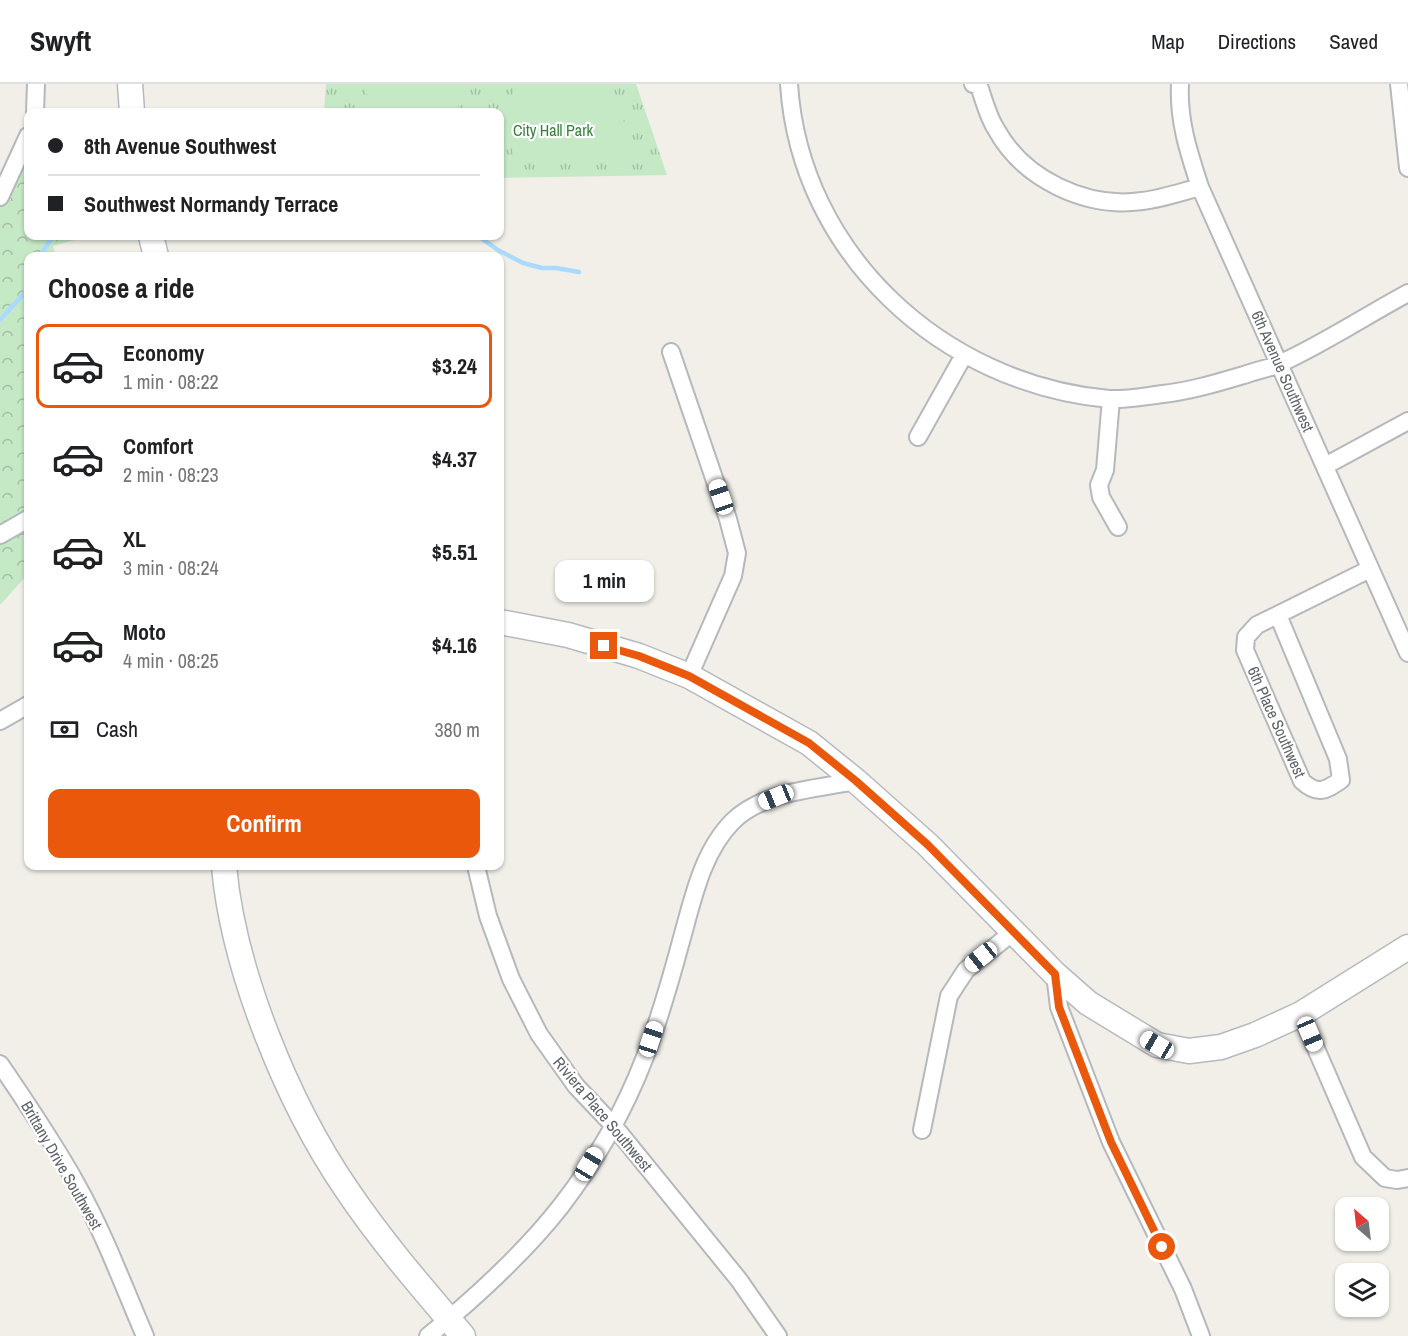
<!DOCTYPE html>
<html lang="en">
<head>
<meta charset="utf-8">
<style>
  body { margin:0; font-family:"Archivo Narrow",sans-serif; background:#f2f2f2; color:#202124; height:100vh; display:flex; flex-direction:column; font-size:22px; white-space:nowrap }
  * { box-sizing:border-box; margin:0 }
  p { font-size:20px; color:#757577 }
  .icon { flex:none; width:33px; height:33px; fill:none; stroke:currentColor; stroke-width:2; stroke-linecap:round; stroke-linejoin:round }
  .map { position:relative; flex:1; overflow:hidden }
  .details { position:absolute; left:24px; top:168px; width:480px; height:618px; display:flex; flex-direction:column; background:#fff; border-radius:12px; box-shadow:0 2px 4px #0004 }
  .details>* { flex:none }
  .guide { position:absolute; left:24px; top:24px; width:480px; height:132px; border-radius:12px; box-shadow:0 2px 4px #0004; display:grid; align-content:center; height:132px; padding:0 24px; background:#fff }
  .needle { width:39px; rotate:332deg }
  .buttons { position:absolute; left:1335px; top:1113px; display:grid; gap:12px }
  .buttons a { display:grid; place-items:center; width:54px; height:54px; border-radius:12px; background:#fff; box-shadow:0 2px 4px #0004; font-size:30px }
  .end { position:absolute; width:27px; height:27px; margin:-14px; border:8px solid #ea580c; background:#fff; box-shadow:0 0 0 3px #fff }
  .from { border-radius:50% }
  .bubble { position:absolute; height:42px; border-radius:12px; background:#fff; box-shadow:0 2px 4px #0004; font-size:20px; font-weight:700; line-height:42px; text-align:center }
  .car { position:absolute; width:18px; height:36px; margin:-18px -9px; border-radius:8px; box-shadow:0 0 4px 2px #0007; background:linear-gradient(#fff 24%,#345 0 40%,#fff 0 76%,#345 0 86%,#fff 0) }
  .guide b { display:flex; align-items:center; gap:21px; height:57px; font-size:22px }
  .guide b+b { border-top:2px solid #e0e0e0 }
  .guide i { width:15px; height:15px; background:#202124 }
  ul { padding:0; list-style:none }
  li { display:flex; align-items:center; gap:18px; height:84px; margin:0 12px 9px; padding:0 12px; border:3px solid transparent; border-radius:12px }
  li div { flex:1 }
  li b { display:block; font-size:22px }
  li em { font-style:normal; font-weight:700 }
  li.active { border-color:#ea580c }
  li>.icon { width:54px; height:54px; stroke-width:1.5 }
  h2 { padding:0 24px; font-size:27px; line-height:72px }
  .pay { display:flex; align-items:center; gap:15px; height:66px; padding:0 24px; font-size:22px }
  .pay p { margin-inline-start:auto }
  .button { display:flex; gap:12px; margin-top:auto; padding:12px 24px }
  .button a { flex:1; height:69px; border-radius:12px; background:#ea580c; color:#fff; font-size:24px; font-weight:700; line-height:69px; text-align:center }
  header { display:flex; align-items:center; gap:36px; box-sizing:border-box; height:84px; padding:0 30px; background:#fff; border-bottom:2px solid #e0e0e0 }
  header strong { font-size:28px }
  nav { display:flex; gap:33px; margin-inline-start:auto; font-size:21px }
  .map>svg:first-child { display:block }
  .grass { fill:url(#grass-tufts) }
  .forest { fill:url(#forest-crowns) }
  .pitch { fill:#c5e8c5 }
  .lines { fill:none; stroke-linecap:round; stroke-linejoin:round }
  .stream { stroke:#aadaff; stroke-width:4.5 }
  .street-casing { stroke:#b5b8bc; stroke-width:20 }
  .secondary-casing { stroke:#b6babf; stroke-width:27 }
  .street { stroke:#fff; stroke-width:16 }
  .secondary { stroke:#fff; stroke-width:24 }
  .route { stroke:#ea580c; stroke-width:8 }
  .labels { text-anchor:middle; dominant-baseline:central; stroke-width:4.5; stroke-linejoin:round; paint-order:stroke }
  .park-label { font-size:16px; fill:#348238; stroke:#fff }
  .street-label { font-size:16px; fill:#5f6368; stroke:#fff }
</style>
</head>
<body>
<header>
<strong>Swyft</strong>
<nav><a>Map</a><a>Directions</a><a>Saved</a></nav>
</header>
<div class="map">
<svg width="1408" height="1252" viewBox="0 0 1408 1252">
  <defs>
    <pattern id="grass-tufts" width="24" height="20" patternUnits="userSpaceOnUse" patternTransform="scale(1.5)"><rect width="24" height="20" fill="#c5e8c5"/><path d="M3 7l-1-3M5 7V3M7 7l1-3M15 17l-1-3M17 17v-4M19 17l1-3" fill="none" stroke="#a3c0a4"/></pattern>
    <pattern id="forest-crowns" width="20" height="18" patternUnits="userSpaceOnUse" patternTransform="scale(1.5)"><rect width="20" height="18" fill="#c5e8c5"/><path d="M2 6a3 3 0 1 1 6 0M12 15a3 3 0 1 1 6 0" fill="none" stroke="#a3c0a4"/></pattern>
  </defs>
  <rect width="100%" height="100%" fill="#f1efe8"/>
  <path class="grass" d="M326,0h310l31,91 -167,3v-66h-176z"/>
  <path class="forest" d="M28,73v79h60l-35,10 3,10h-28v318l-28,31v-407l6,4z"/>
  <path class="pitch" d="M359,0h104l-6,27 -2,1h-73z
    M518,0h94l23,73 -121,2 -9,-46z"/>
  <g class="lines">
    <path class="stream" d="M478,152l20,14 25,13 19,5h14l23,4
      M40,172l13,-20
      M0,236l28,-31"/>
    <defs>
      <path id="street" d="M789,0c11,170 154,300 320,315 17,1 37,-3 54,-5 28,-3 57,-12 84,-20 11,-4 24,-6 34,-11 42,-19 86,-48 127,-70
        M973,0l6,2c5,14 9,31 17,43 27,50 90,80 146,72 19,-2 39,-9 58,-14
        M1180,0c-2,37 9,69 20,103l208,466
        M1399,0l9,84
        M35,28l1,-28
        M0,113l28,-61
        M671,268l57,167 9,34 -4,23 -44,100
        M1111,315l-6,71 -6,15 2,12 17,30
        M918,353l46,-82
        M1325,382l83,-45
        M0,451l28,-16
        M1278,531l60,144 3,21c-15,10 -23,16 -39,1l-57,-131 1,-13 11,-12 113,-56
        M0,637l28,-16
        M476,782l12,50 23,63 28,55 37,52 37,39 126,155 39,56
        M1055,890l4,33 52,135 72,147 18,47
        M1301,930l62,143 22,21 12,2 11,-2
        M0,980c27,40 54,79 77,121 27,48 46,100 68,151
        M922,1046l27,-134 17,-26 47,-38
        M428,1252c44,-35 98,-85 133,-130 34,-44 64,-97 84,-149 14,-37 25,-75 35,-112 12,-42 21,-92 53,-124 31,-30 83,-32 123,-40"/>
      <path id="secondary" d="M130,0l2,28
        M151,152l5,20
        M500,538l68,13 71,21 50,20 120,67 47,38 72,64 127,129 33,29 69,42 32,6 32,-4 34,-12 46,-21 107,-67
        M224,782c9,104 64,238 123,324 35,52 76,99 116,146"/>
    </defs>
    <use href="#street" class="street-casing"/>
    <use href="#secondary" class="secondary-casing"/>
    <use href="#street" class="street"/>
    <use href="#secondary" class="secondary"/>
  </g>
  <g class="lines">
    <path class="route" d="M604,562l35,10 50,20 120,67 47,38 72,64 127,129 4,33 52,135 51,105"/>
  </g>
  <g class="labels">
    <g class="park-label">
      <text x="553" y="46">City Hall Park</text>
    </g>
    <g class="street-label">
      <text transform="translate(1283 287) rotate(66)">6th Avenue Southwest</text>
      <text transform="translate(1277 638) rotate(66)">6th Place Southwest</text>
      <text transform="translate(603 1030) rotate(50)">Riviera Place Southwest</text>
      <text transform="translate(62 1081) rotate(60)">Brittany Drive Southwest</text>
    </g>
  </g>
</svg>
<div class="buttons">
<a><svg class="needle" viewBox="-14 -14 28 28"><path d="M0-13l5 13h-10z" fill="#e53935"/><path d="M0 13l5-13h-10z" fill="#757577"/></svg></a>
<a><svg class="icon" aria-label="layers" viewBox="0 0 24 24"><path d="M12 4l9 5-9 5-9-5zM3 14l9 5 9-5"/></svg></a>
</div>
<i class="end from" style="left:1162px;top:1163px"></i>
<i class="end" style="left:604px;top:562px"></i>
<div class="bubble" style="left:555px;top:476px;width:99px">1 min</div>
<i class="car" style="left:721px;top:413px;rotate:341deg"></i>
<i class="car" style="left:776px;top:713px;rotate:248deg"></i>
<i class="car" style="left:981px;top:873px;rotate:231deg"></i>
<i class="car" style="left:1310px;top:950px;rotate:157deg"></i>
<i class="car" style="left:651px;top:955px;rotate:18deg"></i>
<i class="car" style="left:1157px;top:961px;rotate:300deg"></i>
<i class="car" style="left:589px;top:1080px;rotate:31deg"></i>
<div class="guide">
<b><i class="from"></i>8th Avenue Southwest</b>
<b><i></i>Southwest Normandy Terrace</b>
</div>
<section class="details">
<h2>Choose a ride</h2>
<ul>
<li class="active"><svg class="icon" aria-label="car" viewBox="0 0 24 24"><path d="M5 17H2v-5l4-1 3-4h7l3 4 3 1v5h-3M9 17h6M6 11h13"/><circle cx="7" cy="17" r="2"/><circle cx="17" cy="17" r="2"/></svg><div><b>Economy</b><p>1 min · 08:22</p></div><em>$3.24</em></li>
<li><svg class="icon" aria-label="car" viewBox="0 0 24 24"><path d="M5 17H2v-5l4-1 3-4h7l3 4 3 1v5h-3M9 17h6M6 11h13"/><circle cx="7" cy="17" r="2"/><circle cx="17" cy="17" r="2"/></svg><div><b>Comfort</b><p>2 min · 08:23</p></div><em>$4.37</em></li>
<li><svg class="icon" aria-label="car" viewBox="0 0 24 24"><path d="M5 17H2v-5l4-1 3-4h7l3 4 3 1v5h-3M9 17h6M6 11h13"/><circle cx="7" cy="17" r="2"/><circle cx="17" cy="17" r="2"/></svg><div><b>XL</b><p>3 min · 08:24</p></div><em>$5.51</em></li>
<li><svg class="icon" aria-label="car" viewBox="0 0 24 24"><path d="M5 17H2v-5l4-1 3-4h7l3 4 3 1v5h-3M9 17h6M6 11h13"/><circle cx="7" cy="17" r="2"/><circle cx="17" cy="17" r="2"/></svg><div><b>Moto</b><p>4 min · 08:25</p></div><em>$4.16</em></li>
</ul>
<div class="pay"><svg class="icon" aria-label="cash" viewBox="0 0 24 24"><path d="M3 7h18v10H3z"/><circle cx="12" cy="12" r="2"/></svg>Cash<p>380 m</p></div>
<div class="button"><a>Confirm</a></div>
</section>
</div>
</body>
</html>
